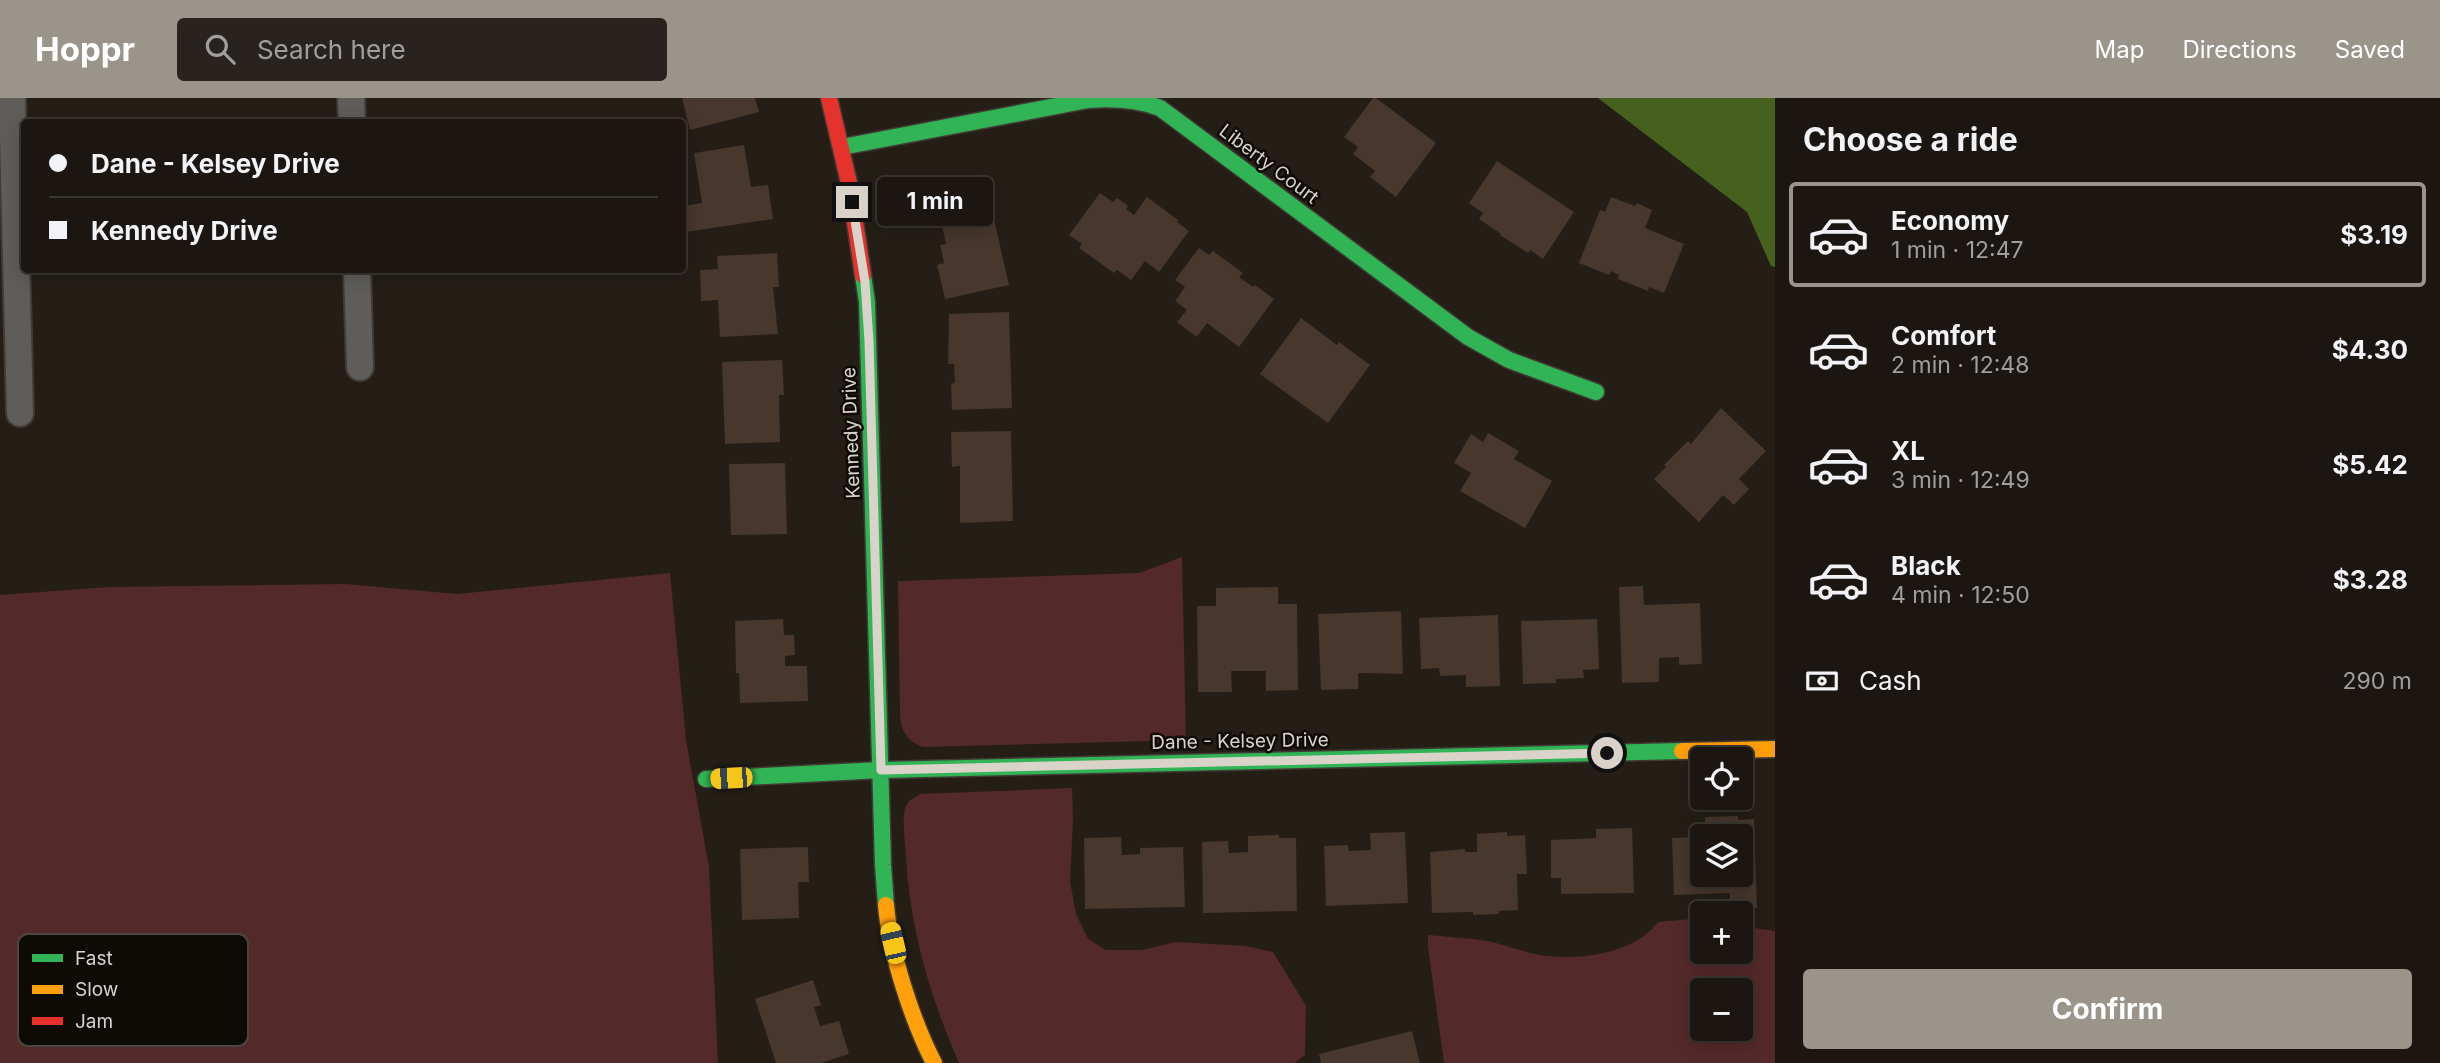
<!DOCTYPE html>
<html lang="en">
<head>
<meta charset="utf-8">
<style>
  body { margin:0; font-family:Inter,sans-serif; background:#28231f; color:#f1f3f6; height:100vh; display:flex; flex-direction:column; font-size:26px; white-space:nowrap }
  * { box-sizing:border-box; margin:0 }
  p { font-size:23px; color:#a09f9f }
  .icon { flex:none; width:38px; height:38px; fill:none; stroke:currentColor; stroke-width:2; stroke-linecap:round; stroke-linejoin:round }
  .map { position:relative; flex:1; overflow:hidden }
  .drawer { display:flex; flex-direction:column; background:#1b1611; width:665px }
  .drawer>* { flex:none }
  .hud { position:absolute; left:21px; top:21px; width:665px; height:154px; border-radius:7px; box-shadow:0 4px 18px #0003,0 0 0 2px #393531; display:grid; align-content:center; height:154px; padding:0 28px; background:#1b1611 }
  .buttons { position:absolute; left:1690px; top:649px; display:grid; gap:14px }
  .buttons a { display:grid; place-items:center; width:63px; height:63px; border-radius:7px; background:#1b1611; box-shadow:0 4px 18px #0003,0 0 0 2px #393531; font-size:35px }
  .end { position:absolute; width:32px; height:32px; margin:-16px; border:9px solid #d9d3ca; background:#111; box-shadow:0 0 0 4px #111 }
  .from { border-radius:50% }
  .bubble { position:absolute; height:49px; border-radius:7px; background:#1b1611; box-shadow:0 4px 18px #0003,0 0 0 2px #393531; font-size:23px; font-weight:700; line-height:49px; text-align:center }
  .car { position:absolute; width:21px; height:42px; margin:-21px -10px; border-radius:9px; box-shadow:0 0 5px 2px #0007; background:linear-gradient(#f5c518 24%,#345 0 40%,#f5c518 0 76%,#345 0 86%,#f5c518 0) }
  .hud b { display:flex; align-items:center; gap:24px; height:66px; font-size:26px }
  .hud b+b { border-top:2px solid #393531 }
  .hud i { width:18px; height:18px; background:#f1f3f6 }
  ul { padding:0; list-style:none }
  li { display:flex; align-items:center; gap:21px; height:105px; margin:0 14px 10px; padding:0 14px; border:4px solid transparent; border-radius:7px }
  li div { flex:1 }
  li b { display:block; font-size:26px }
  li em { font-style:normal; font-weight:700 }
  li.on { border-color:#9a948b }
  li>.icon { width:63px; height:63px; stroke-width:1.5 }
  h2 { padding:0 28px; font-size:32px; line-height:84px }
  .pay { display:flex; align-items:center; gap:18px; height:77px; padding:0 28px; font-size:26px }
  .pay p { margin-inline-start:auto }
  .button { display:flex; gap:14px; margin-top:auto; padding:14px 28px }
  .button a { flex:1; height:80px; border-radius:7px; background:#9a948b; color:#fff; font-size:28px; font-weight:700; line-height:80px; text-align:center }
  header { display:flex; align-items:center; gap:42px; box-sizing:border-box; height:98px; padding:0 35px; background:#9a948b; color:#fff }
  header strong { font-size:33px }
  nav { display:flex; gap:38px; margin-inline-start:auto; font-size:24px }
  .search { width:490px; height:63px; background:#28231f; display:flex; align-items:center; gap:18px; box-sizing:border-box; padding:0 24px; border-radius:7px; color:#a09f9f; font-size:26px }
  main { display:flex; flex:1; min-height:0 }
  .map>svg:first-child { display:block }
  .green { fill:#54292a; fill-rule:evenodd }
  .water { fill:#46601e }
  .building { fill:#47372d }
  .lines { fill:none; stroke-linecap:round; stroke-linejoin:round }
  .street-casing { stroke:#403b34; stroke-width:30 }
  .fast-casing { stroke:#403b34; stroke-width:19 }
  .slow-casing { stroke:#403b34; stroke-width:19 }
  .jam-casing { stroke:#403b34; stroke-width:19 }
  .street { stroke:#5e5d59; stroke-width:26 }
  .fast { stroke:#30b455; stroke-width:16 }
  .slow { stroke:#ff9f0a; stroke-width:16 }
  .jam { stroke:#e5322d; stroke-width:16 }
  .route { stroke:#d9d3ca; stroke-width:9 }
  .labels { text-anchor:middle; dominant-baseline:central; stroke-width:5; stroke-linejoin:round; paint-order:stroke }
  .street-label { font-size:19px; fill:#d9d3ca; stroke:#0e0a05 }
  .key { fill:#0e0a05; stroke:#4b4640; stroke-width:2 }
  .key-label { font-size:19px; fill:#d9d3ca }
</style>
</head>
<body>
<header>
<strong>Hoppr</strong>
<div class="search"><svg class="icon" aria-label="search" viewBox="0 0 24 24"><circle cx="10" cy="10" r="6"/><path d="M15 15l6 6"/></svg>Search here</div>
<nav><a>Map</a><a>Directions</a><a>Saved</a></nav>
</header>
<main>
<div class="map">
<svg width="1775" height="965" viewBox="0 0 1775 965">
  <rect width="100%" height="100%" fill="#241e17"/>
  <path class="green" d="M1182,459l4,183 -263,7c-17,-6 -22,-17 -23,-34l-2,-132 241,-8z
    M670,475l16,167 23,127 9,196h-718v-468l109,-8 236,-3 112,10z
    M1072,690l1,31 -3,62 6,33 12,25 18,11h36l34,-8 69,4 28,6 33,54 -1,49 -11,8h-335c-29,-66 -49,-134 -53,-206 -1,-16 -4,-33 -1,-49l4,-7 11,-7z
    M1703,820v34h38v-26l34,5v132h-331l-16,-116v-12c19,2 40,3 59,6 21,4 42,14 63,15 34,4 86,-4 108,-34zM1741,892v39h-38v-39z"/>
  <path class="water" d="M1598,0h177v169l-4,-1 -24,-54z"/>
  <path class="building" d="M682,0h73l4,14 -69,18z
    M1373,0h3l60,45 -40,54 -26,-20 5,-6 -22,-17 5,-7 -14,-10z
    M744,47l7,42 17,-2 5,34 -87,13 -3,-26 19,-3 -8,-50z
    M1497,63l77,51 -31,47 -13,-9 -2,3 -28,-18 1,-1 -22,-15 4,-6 -14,-10z
    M1100,95l13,9 4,-4 11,8 -2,3 8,6 13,-18 31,23 -1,2 12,9 -30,41 -14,-11 -14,19 -14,-10 -3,3 -35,-25 3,-4 -13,-9z
    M1611,99l24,9 2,-3 15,7 -7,18 39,16 -20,49 -15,-6 -1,4 -30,-12 1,-4 -8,-4 -2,4 -30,-12 21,-53 5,2z
    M992,112l17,75 -64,14 -8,-34 7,-2 -4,-18 6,-1 -5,-23z
    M1199,150l10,7 4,-4 30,22 -4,4 14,10 2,-2 19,14 -35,48 -32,-24 -10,14 -20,-15 10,-12 -12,-9 10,-14 -10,-7z
    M777,155l2,34h-6l5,47 -58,3 -2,-37 -17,1 -1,-31 18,-1 -1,-13z
    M1009,214l3,96 -60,2 -1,-26 4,-1 -1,-19h-6l1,-50z
    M1301,220l36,27 2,-3 31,23 -42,58 -68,-49z
    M782,262l2,35h-5l1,47 -55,2 -3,-82z
    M1721,310l45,43 -27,28 10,10 -15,16 -11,-10 -24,27 -45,-43 12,-12 -2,-2 24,-24 3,3z
    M1011,333l2,90 -53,2v-57l-8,1 -1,-35z
    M1488,335l31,18 -5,8 38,22 -27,47 -65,-37 11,-18 -17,-10 17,-29 12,8z
    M785,365l2,71 -56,1 -2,-71z
    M1643,488l1,19 56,-2 2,61 -23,1v-8l-20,1v24l-37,1 -3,-96z
    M1278,489v17h19l1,86 -32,1v-20h-35l1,21h-34l-1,-86h19v-18z
    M1401,513l2,63 -45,-1v16l-37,1 -3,-76z
    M1498,517l2,71 -34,1v-12l-26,1 -1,-8 -18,1 -2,-51z
    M783,521l1,16h10l1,20 -10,1v10h22l1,35 -68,2 -1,-30h-3l-1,-52z
    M1597,521l2,50 -16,1 1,8 -28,1v4l-33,1 -2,-63z
    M1738,718v4l16,-1 3,89 -27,1v-16l-56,2 -2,-57 31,-1v38h38v-39h-35l-1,-19z
    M1632,730l2,65 -73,1v-16h-10v-38l45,-2v-9z
    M1405,734l3,71 -82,3 -2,-60 24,-1 1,6 22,-1 -1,-17z
    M1507,734v4l18,-1 2,39h-10l1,36 -19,1v3l-26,1v-3l-41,1 -2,-61 35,-3v3h12v-18z
    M1279,737v3h17l1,73 -94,2 -1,-71 26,-1 1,12 19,-1v-16z
    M1121,739l1,18 18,-1v-6l43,-1 2,60 -100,2 -1,-71z
    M808,749l1,35h-11l1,36 -57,2 -2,-71z
    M813,882l8,25 -7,2 6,19 19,-5 10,33 -28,9h-45l-21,-64z
    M1412,933l8,32h-99l-2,-9z"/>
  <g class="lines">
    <defs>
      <path id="street" d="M12,0l8,315
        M351,0l1,24
        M357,172l3,97"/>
      <path id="fast" d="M842,49l246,-47c25,-2 48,-1 72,8l308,229 41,23 87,32
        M863,177l4,27 16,563 3,40
        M706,681l175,-9 801,-19"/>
      <path id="slow" d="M1682,653l93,-2
        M886,807c4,48 26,115 48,158"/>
      <path id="jam" d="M829,0l20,85 14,92"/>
    </defs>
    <use href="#street" class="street-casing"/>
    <use href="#fast" class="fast-casing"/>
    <use href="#slow" class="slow-casing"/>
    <use href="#jam" class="jam-casing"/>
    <use href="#street" class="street"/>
    <use href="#fast" class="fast"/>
    <use href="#slow" class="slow"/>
    <use href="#jam" class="jam"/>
  </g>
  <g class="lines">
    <path class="route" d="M852,104l13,80 4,59 12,429 726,-17"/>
  </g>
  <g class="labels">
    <g class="street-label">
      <text transform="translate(1269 66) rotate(37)">Liberty Court</text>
      <text transform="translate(851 335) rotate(-92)">Kennedy Drive</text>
      <text transform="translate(1240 643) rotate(-1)">Dane - Kelsey Drive</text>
    </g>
  </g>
  <rect x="18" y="836" width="230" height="112" rx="10" class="key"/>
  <rect x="32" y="856" width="31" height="8" fill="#30b455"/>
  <rect x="32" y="887" width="31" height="9" fill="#ff9f0a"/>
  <rect x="32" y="919" width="31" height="8" fill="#e5322d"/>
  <g class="key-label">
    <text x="75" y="867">Fast</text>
    <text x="75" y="898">Slow</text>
    <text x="75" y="930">Jam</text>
  </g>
</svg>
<div class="buttons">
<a><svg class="icon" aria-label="locate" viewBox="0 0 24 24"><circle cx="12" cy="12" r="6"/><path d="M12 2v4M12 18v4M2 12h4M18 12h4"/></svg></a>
<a><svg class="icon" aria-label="layers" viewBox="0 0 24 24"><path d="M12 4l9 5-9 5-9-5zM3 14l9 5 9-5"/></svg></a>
<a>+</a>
<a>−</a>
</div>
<i class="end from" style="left:1607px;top:655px"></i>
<i class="end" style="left:852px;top:104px"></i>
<div class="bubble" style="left:877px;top:79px;width:116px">1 min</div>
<i class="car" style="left:731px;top:680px;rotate:267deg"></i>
<i class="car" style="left:893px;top:845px;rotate:347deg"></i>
<div class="hud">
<b><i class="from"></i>Dane - Kelsey Drive</b>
<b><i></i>Kennedy Drive</b>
</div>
</div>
<section class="drawer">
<h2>Choose a ride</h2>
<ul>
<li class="on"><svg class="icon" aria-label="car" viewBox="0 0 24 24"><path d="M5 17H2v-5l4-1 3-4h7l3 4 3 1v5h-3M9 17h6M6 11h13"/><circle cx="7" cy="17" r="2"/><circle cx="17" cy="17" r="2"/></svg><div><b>Economy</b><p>1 min · 12:47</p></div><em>$3.19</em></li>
<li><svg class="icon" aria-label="car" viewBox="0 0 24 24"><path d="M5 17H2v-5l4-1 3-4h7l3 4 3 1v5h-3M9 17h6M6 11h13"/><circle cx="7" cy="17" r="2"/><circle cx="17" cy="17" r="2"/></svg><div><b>Comfort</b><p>2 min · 12:48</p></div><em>$4.30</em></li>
<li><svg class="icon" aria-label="car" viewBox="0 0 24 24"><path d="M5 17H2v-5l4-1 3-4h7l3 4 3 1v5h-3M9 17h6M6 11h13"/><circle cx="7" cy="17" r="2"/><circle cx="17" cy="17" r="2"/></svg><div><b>XL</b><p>3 min · 12:49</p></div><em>$5.42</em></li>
<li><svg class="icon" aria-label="car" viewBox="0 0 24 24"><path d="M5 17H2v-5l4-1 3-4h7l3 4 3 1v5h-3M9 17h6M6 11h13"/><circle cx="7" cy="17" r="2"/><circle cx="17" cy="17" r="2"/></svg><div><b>Black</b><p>4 min · 12:50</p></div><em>$3.28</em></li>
</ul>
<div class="pay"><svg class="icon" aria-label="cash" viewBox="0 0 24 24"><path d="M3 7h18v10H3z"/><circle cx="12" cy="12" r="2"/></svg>Cash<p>290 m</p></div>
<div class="button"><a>Confirm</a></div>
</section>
</main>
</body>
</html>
